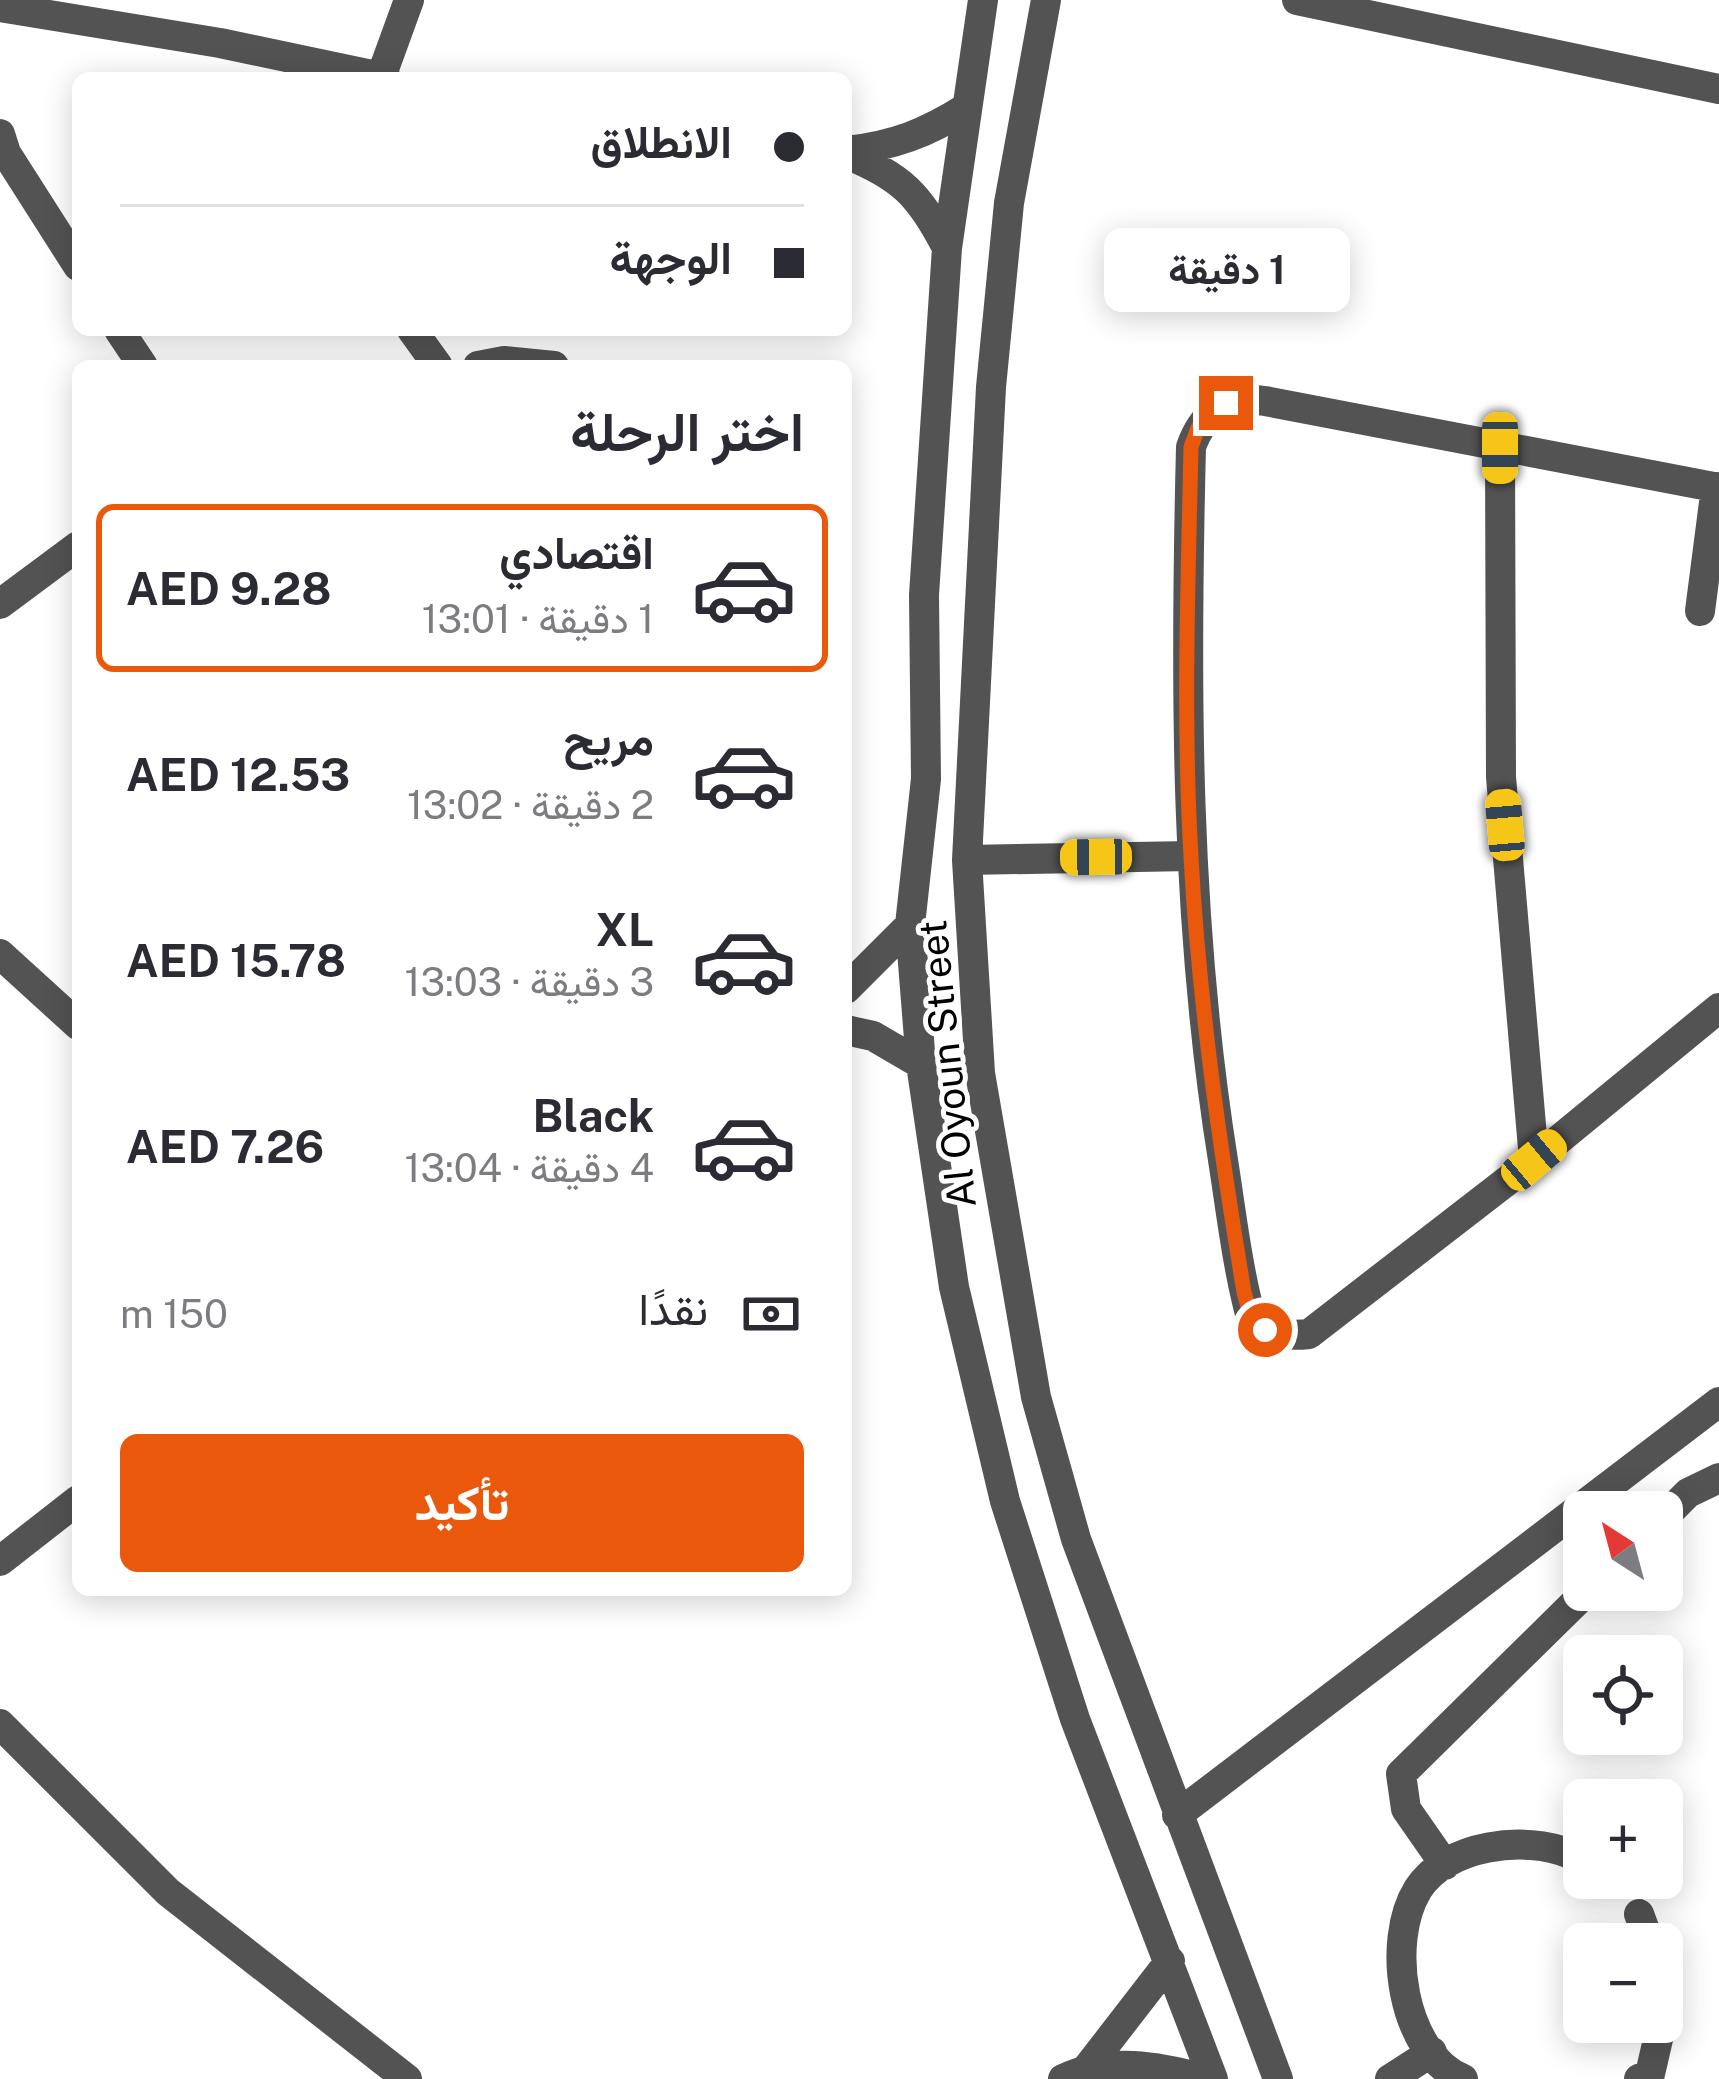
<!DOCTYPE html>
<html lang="ar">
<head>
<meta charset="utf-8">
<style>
  body { margin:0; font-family:"Public Sans",Vazirmatn,sans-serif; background:#f7f7f7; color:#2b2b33; direction:rtl; height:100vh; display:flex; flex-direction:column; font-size:45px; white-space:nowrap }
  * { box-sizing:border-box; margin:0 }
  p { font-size:39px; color:#7c7c81 }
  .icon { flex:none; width:66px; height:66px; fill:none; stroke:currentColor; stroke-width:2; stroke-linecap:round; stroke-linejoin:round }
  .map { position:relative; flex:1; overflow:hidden; direction:ltr }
  .details { position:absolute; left:72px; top:360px; width:780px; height:1236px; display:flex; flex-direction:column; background:#fff; border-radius:18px; box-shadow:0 6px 30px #0003; direction:rtl }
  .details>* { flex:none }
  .top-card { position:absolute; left:72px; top:72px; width:780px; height:264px; border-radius:18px; box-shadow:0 6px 30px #0003; direction:rtl; display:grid; align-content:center; height:264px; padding:0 48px; background:#fff }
  .needle { width:78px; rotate:324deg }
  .fabs { position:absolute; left:1563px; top:1491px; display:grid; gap:24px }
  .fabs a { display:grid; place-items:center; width:120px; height:120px; border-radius:18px; background:#fff; box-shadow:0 6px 30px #0003; font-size:60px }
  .end { position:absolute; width:54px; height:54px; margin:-27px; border:15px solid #ea580c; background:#fff; box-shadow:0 0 0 6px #fff }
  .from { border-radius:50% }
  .bubble { position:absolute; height:84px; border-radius:18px; background:#fff; box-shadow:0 6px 30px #0003; font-size:39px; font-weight:700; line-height:84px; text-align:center; direction:rtl }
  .car { position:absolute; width:36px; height:72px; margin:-36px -18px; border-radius:15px; box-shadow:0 0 9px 3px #0007; background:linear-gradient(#f5c518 24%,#345 0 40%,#f5c518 0 76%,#345 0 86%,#f5c518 0) }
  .top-card b { display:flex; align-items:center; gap:42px; height:114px; font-size:45px }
  .top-card b+b { border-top:3px solid #e1e1e2 }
  .top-card i { width:30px; height:30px; background:#2b2b33 }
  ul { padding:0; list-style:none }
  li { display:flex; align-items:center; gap:36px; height:168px; margin:0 24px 18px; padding:0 24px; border:6px solid transparent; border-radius:18px }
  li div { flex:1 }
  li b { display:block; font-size:45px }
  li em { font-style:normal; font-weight:700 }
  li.selected { border-color:#ea580c }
  li>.icon { width:108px; height:108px; stroke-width:1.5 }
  h2 { padding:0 48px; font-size:54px; line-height:144px }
  .pay { display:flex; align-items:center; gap:30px; height:132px; padding:0 48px; font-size:45px }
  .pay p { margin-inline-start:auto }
  .button { display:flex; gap:24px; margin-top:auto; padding:24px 48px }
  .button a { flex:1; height:138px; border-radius:18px; background:#ea580c; color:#fff; font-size:48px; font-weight:700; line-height:138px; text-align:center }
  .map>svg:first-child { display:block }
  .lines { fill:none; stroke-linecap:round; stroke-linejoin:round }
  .minor { stroke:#535353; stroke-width:30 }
  .route { stroke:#ea580c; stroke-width:15 }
  .labels { text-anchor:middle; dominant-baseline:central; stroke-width:10; stroke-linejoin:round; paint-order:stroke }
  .street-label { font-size:39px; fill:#000; stroke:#fff }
</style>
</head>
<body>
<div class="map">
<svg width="1719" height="2079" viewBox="0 0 1719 2079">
  <rect width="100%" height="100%" fill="#fff"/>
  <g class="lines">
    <path class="minor" d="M983,0l-36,248 -23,347 2,184 -16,146 11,139 33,223 51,214 70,218 138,360
      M1046,0l-37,203 -18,184 -24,473 13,213 56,324 40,142 202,540
      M1297,0l422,89
      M0,7l220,36 166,35
      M381,77l28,-77
      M0,134l6,19 72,113
      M846,151c47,-5 81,-18 120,-43
      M846,154c55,22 74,41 101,94
      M119,330l24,36
      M412,330l26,36
      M478,366l26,-5 50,5
      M1500,448l1,329 33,383
      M1719,488l-454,-87c-38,-5 -61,10 -74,46 -6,239 -6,476 32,713 8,51 14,104 27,154 19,19 32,23 59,20l225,-174 185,-152
      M0,604l78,-58
      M1700,611l16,-124
      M967,860l224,-4
      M0,954l78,71
      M846,989l64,-64
      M846,1030l27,6 48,28
      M1662,1519l26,-26 31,-15
      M0,1561l78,-61
      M0,1724l168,168 239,187
      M1177,1815l542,-413
      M1445,1865l-39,-56 -5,-35 187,-184
      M1639,1914l11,30
      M1088,2067l82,-106
      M1063,2079c45,-22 95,-13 142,0
      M1390,2079l42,-27
      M1463,2079c-61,-25 -78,-137 -45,-190 29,-45 108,-54 152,-35
      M1639,2079l11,-5 12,-52"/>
  </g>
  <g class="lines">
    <path class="route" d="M1226,403l-28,25 -7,19c-3,137 -8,274 0,410 8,147 29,291 53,435l6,22 15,16"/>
  </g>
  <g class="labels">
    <g class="street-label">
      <text transform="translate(947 1064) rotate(-96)">Al Oyoun Street</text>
    </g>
  </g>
</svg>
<div class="fabs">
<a><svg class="needle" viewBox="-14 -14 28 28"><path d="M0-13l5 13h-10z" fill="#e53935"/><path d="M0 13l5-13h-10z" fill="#7c7c81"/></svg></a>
<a><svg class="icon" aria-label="locate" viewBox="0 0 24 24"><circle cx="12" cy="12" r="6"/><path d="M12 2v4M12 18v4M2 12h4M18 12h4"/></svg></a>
<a>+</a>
<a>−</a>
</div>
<i class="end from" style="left:1265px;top:1330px"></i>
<i class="end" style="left:1226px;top:403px"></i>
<div class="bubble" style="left:1104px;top:228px;width:246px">1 دقيقة</div>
<i class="car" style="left:1500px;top:448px;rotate:180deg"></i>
<i class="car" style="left:1505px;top:825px;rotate:355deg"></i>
<i class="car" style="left:1096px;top:857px;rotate:269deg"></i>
<i class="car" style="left:1534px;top:1160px;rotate:50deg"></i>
<div class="top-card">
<b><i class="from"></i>الانطلاق</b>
<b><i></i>الوجهة</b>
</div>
<section class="details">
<h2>اختر الرحلة</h2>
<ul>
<li class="selected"><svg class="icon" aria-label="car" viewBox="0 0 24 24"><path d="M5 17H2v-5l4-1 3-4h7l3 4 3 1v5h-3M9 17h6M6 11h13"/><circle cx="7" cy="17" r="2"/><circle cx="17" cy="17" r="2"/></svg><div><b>اقتصادي</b><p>1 دقيقة · 13:01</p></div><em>AED 9.28</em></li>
<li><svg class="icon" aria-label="car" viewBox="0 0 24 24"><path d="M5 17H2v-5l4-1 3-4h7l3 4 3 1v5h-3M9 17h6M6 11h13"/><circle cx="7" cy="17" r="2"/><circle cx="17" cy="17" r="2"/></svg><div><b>مريح</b><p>2 دقيقة · 13:02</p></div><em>AED 12.53</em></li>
<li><svg class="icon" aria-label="car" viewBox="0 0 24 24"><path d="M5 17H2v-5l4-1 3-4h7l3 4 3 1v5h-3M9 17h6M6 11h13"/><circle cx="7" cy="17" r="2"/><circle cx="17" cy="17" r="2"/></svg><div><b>XL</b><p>3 دقيقة · 13:03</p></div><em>AED 15.78</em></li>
<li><svg class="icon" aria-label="car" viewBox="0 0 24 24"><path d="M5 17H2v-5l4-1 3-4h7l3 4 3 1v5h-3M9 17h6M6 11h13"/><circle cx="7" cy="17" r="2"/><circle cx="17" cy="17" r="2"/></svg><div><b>Black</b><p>4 دقيقة · 13:04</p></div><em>AED 7.26</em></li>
</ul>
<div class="pay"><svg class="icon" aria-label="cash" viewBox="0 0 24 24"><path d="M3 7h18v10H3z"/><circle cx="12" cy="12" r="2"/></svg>نقدًا<p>150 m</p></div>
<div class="button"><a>تأكيد</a></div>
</section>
</div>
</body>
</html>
